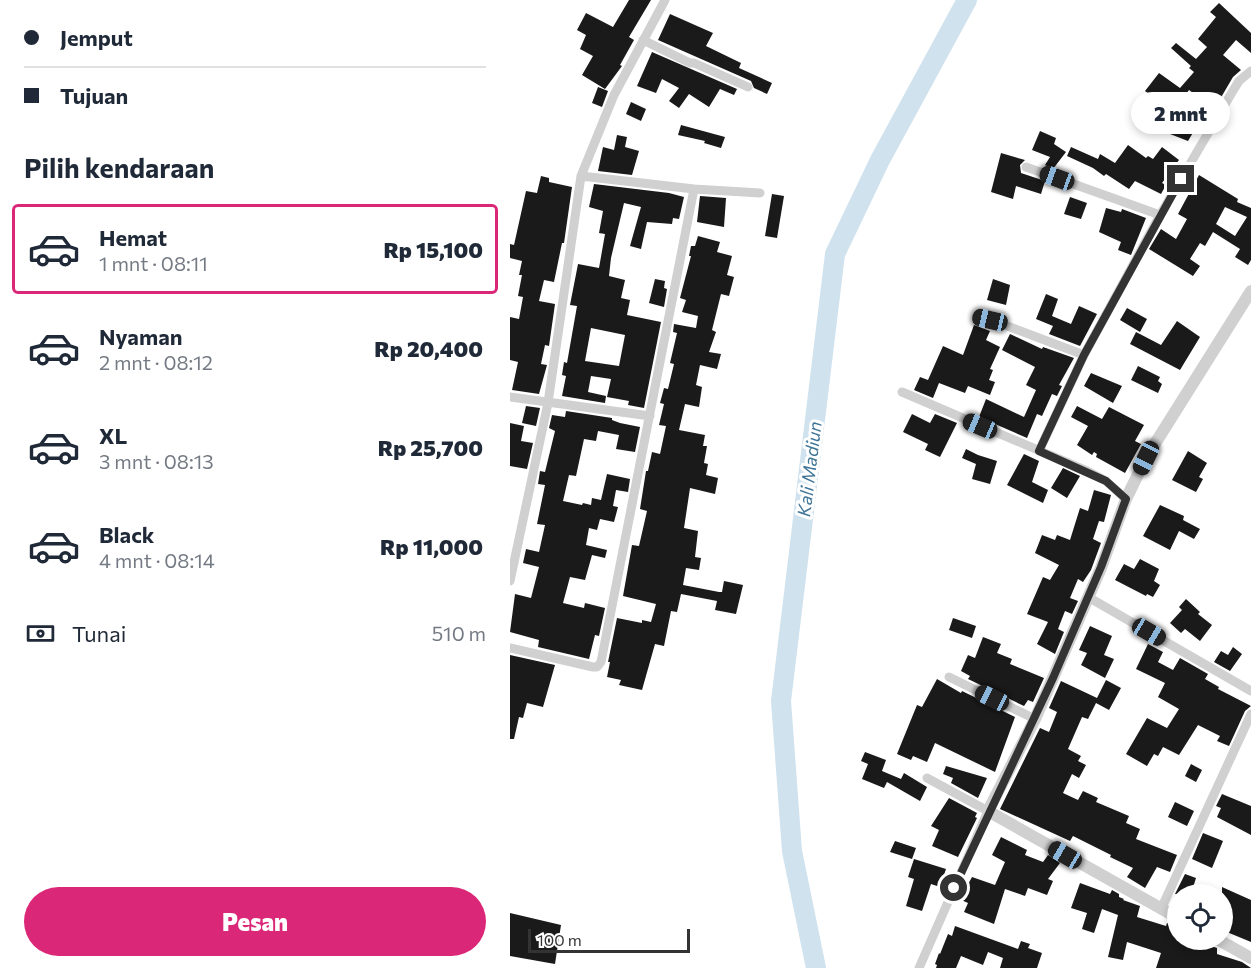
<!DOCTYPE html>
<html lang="id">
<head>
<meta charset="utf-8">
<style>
  body { margin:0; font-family:Commissioner,sans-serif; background:#f6f6f7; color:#1f2937; height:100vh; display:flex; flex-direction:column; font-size:22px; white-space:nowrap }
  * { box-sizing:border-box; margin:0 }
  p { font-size:20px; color:#747a83 }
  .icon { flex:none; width:33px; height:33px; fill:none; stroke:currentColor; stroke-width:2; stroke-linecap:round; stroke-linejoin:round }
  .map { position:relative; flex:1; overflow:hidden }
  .panel { display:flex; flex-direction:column; background:#fff; width:510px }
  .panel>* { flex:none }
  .banner { display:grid; align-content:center; height:132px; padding:0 24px; background:#fff }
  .controls { position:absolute; left:657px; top:884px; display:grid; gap:12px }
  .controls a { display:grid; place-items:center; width:66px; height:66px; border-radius:50%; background:#fff; box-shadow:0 3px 9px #0003; font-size:30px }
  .scale { position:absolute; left:18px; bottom:15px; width:162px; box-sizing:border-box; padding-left:6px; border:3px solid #333; border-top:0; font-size:16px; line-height:21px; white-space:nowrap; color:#333; -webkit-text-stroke:4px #fff; paint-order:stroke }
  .end { position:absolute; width:27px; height:27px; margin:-14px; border:8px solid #333; background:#fff; box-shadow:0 0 0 3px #fff }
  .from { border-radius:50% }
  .bubble { position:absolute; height:42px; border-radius:21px; background:#fff; box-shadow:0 3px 9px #0003; font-size:20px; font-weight:800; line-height:42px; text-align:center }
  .car { position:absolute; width:18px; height:36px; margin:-18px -9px; border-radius:8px; box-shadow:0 0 4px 2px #0007; background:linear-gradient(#222 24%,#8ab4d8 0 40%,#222 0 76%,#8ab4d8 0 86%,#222 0) }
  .banner b { display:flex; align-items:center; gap:21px; height:57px; font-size:22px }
  .banner b+b { border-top:2px solid #e0e1e3 }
  .banner i { width:15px; height:15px; background:#1f2937 }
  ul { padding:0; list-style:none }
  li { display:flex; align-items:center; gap:18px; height:90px; margin:0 12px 9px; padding:0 12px; border:3px solid transparent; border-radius:6px }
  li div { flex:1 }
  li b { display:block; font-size:22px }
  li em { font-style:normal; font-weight:800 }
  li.on { border-color:#db2777 }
  li>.icon { width:54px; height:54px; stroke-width:1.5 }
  h2 { padding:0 24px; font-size:27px; line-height:72px }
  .pay { display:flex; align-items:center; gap:15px; height:66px; padding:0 24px; font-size:22px }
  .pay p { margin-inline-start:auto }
  .cta { display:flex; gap:12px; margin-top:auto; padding:12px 24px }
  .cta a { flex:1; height:69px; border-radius:36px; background:#db2777; color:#fff; font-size:24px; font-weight:800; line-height:69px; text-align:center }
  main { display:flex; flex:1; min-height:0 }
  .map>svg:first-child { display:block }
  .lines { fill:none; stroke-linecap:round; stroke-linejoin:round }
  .river { stroke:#cfe2ee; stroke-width:20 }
  .building { fill:#1a1a1a; fill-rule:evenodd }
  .minor { stroke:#d0d0d0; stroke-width:9 }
  .tertiary { stroke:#d0d0d0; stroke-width:12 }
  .route { stroke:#333; stroke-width:8 }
  .labels { text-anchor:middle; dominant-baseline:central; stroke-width:6; stroke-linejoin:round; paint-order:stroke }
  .water-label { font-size:18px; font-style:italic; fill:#3f7597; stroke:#fff }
</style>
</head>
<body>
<main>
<section class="panel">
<div class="banner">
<b><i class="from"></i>Jemput</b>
<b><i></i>Tujuan</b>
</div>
<h2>Pilih kendaraan</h2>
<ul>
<li class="on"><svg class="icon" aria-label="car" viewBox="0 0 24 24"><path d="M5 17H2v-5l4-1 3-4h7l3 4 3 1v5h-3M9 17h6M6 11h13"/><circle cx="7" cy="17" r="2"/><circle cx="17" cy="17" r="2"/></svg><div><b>Hemat</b><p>1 mnt · 08:11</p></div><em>Rp 15,100</em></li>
<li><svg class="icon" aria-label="car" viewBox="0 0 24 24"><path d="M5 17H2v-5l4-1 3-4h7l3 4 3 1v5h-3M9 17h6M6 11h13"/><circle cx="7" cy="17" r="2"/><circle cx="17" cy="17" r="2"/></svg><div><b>Nyaman</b><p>2 mnt · 08:12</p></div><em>Rp 20,400</em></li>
<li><svg class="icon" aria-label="car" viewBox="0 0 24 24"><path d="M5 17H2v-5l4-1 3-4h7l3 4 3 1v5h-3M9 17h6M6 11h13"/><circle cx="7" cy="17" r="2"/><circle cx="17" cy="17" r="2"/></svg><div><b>XL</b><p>3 mnt · 08:13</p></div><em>Rp 25,700</em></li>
<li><svg class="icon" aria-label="car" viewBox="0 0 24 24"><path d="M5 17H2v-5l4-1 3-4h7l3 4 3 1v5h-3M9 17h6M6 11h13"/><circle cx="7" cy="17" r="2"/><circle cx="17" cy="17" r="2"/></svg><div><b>Black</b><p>4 mnt · 08:14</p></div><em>Rp 11,000</em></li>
</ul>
<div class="pay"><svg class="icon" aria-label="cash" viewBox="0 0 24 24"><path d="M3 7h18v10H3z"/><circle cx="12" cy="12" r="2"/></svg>Tunai<p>510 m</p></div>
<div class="cta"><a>Pesan</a></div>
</section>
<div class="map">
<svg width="741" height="968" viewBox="0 0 741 968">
  <rect width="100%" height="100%" fill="#fff"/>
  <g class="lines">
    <path class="river" d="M306,968l-24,-117 -11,-150 54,-447 45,-94 87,-160"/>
  </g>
  <path class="building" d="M119,0h22l-22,37 5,3 -14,25 2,1 -17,23 -23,-14 11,-19 -13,-7 6,-14 -9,-5 9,-17 27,14z
    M709,3l32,30v20l-15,-13 -13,15 18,15 -8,7 -17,29 -16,-13 -3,3 -8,-6 -16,22 -28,-21 14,-18 21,15 14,-16 -5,-4 2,-2 -20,-18 5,-5 20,16 11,-12 -9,-8 18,-22 -6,-5z
    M160,14l43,19 -7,13 35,17 -2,5 33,15 -5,11 -13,-6 -3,-7 -93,-41z
    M142,52l85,37 -3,6 -14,-6 -11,18 -20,-13 -10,14 -10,-7 10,-13 -17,-9 -6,14 -19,-7z
    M88,87l10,4 -6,16 -10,-4z
    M121,102l15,7 -5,12 -15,-7z
    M669,121l15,10 -6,10 -18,-7z
    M171,125l44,12 -4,11 -17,-5 1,-2 -27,-6z
    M530,131l16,7 -2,6 12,8 -13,17 -8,-4 5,-8 -18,-7z
    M107,135l10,2 -2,10 14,4 -7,24 -34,-4 5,-24 11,3z
    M618,145l18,13 2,-2 5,3 9,-12 17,13 -17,23 4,2 -5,9 -26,-13 -6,8 -23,-15 -2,2 -11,-8 -26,-12 4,-9 27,12 2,-5 15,9z
    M491,153l24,7 -5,5 1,8 24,8 -4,13 -25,-8 -3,13 -22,-7z
    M689,175l39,24 -1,3 14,6v52l-3,5 -13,-8 5,-8 -27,-17 -8,14 -5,-3 -10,16 10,7 -7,10 -44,-27 12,-20 15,10 11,-20 -9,-5zM715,207l22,10 -12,19 -19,-12z
    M31,176l8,2v4l23,5 -8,56h-2l-8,39 -10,-2 -5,21 16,3 -6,42 -4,-1 -4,19 6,1 -8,29 -27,-4 6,-28 -8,-2v-43l9,2 4,-22 -5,-1 4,-21h-3l3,-14 -12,-3v-14l4,1 12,-54 11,2z
    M84,184l75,9 15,4 -5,22 -6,-1 -1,6 -25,-2 -6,27 -11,-3 11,-39 -17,-4 -13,55 -2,18 16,4 -4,18 9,2 -3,15 34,7 -17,86 -16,-3 1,-4 -22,-4 4,-18 -20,-3 -3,16 18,4 -1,7 -43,-7 4,-20 -4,-1 2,-13 3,1 10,-57 -7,-1 8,-41 21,4 6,-34 -6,-1 4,-22 -14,-4zM81,328l34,7 -6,31 -34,-5z
    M262,194l12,2 -7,42 -12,-2z
    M190,196l26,2 -2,29 -27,-5z
    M560,197l17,6 -6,16 -17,-5z
    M596,208l15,4 1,-3 24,9 -15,37 -13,-5 3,-8 -22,-10z
    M188,236l22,6 -3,10 15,4 -5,19 7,2 -5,19 -8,-2 -9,36 4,2 -7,20 12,2 -4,15 -17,-4 -4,20 6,2 -3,20 -14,-3 -6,26 26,5 -2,11h4l-3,17 4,1 -2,11 12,3 -3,16 -25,-6 -6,40 14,3 -3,26 6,1 -2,12 -13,-2 -3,17 36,7h3l2,-11 19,4 -7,29 -21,-4 2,-9 -36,-7 -4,18 -6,-1 -7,35 -9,-2 -13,46 -23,-5 2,-5 -14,-3 3,-15h-2l9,-44 25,5v-3l9,2 5,-18 -33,-8 9,-51 7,1 8,-35 -7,-2 6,-38h2l4,-19 8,2 6,-28 -7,-1 5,-21 -4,-1 4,-15 4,1 6,-25 -4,-1 7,-30 -4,-1 1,-8 22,4 2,-12 -16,-4 4,-12 -6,-2 11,-42h-2l2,-10h4z
    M145,279l10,2 -1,7 3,1 -3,18 -15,-4z
    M483,279l17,6 -4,20 -19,-5z
    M536,294l12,5 -6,17 19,8 8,-18 18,8 -17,32 -31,-12 4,-8 -17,-7z
    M617,308l20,11 -7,13 -20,-12z
    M667,321l23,16 -20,33 -50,-26 6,-12 25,13z
    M464,325l16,6 -4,9 14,7 -10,22 3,1 -4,10 6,2 -5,13 -22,-9 -3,7 -26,-10 -6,15 -19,-8 6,-13 8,3 15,-34 20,9z
    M500,334l32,15 1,-2 31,11 -15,27 3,1 -5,10 -5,-2 -10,22 -5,-2 -10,24 -48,-21 7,-18 38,18 12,-27 -10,-5 9,-18 -33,-17z
    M628,366l22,11 -2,4 4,3 -4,9 -27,-13z
    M581,373l31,13 -9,17 -29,-17z
    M16,406l14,2 -4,18 -14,-3z
    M567,406l25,13 7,-12 35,18 -9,16 6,3 -16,29 -29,-16 1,-3 -3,-2 -2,3 -15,-10 11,-19 -17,-9z
    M56,411l46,7v2l8,3 20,4 -5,25 -19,-3 3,-14 -21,-4 -2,10 -12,-2 -8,37 -7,-1 -6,26 19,4 1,-2 8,2 1,-7 9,2 6,-26 23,5 -2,13 -12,-2 -3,16 5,1 -4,15 -14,-3 -3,11 -8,-2 -3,17 21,5 -2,8 -13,-3 -7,25 -15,-3 -7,26 21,5 1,-5 20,5 -6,28 -4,-1 -6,24 -51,-12 1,-7 -29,-8 5,-38 16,4 8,-31 -16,-4 3,-14 13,3 6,-27 -8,-1 8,-39 -7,-1 2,-13 5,1 10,-41 -6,-3 3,-13 13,2z
    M402,414l18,9 5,-9 22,9 -17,34 -15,-7 3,-6 -25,-12z
    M0,423l14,3 -3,15 12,2 -6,26 -17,-3z
    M456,449l12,6 19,6 -7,23 -18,-5 4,-15 -14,-6z
    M678,451l19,12 -8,14 4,2 -7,13 -24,-12z
    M514,454l15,7 -7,21 16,8 -5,13 -36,-18z
    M553,468l17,8 -13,22 -16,-10z
    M584,490l17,5 -7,27 -5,-1 -6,18 8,4 -10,27 -8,12 -5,-3 -8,19 8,3 -6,13 -7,-3 -7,18 6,3 -9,22 -18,-10 11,-22 -21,-8 16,-37 7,3 9,-15 -24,-12 7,-18 13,5 2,-5 13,5 10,-32 8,3z
    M650,505l24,11 -1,4 17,9 -6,10 -15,-8 -9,19 -27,-14z
    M630,559l19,10 -5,12 6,4 -7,12 -6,-3 -1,2 -31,-16 9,-16 10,5z
    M676,599l14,13 -2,2 14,11 -12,16 -15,-12 -4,4 -11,-10 12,-13 -3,-3z
    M443,618l23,8 -4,12 -23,-8z
    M580,626l22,10 -8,19 10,4 -9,19 -24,-13 6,-12 -8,-3z
    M473,637l18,7 -4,9 15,6 -2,5 34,14 -11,24 -5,-2 -4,6 -56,-27 2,-3 -9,-5 7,-16 7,3z
    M638,644l15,8 -5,10 15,8 7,-12 28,16 -3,5 14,8 -1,2 33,17 -6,5 -16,35 -12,-5 3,-5 -22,-11 -19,30 -16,-8 -5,9 -4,-2 -7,12 -21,-12 21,-36 20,10 12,-19 -21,-12 7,-14 -29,-14z
    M723,647l9,7 -12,17 -16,-9 7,-11 7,4z
    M0,655l45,10 -12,42 -16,-4 -4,15 -4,-1 -5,22h-4z
    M427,679l24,14 1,-2 53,26 -20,55 -60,-29 -8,19 -14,-6 -2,4 -14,-6 20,-49 5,2z
    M596,680l15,8 -12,22 -13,-7 -8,16 -6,-2 -14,32 13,7 -3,5 8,4 -7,13 -7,-4 -9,19 15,7 5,-9 15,7 -2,4 33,14 -3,7 14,6 -4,10 41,16 -7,17 -13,-5 -12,21 -18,-11 6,-9 -23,-11 1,-2 -38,-19 -3,5 -70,-32 40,-81 9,4 8,-20 -8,-4 12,-27 36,17z
    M355,752l21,8 -4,11 19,8 3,-6 23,14 -7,14 -33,-19 -3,6 -22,-9 6,-15 -7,-3z
    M681,764l11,6 -6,12 -11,-6z
    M436,766l41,12 -9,20 -27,-15 2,-5 -10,-4z
    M712,794l29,12v29l-34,-18 4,-9 -5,-2z
    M439,798l28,15 -2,4 2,1 -19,39 -26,-11 7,-16 -8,-4z
    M665,802l19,9 -7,15 -19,-9z
    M693,833l20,8 -11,27 -20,-9z
    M491,837l26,13 -2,5 18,7 5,-7 12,8 -12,16 5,2 -6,14 -19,-7 -3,8 -20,-7 -11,35 -30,-12 4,-9 -9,-4 5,-12 2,1 6,-11 23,8 10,-23 -13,-7z
    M385,841l21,7 -4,11 -22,-7z
    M404,859l32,10 -6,18 -9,-3 -9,27 -16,-5 8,-27 -6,-2z
    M675,874l11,4 -5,16h-16z
    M570,883l30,11 2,-4 7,4v3l5,2 -1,1 17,6 -3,11 29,9 1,-3 11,3v13h12l27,9v6l25,8 9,6h-95l5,-15 -34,-11 -4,18 -15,-3 10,-42 -16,-6 -8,24 -12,-4 5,-16 -16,-5z
    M712,887l29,13v42l-29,-12 8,-17 -8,-3z
    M0,913l51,12 -6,39 -45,-8z
    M445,926l63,23 3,-8 9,3 -2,4 14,5 -5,15h-37l3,-10 -15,-6 -5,13 -22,-9 -5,12h-20l1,-3 -2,-1 4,-11 1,1 8,-20 4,2z"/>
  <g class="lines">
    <path class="minor" d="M133,40l47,23h4l54,24
      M516,167l134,48
      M184,189l66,4
      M467,317l25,7 82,31
      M392,392l185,79 19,10 20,18
      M0,397l140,19
      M529,451l45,-96 76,-140 74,-126 5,-8 12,-10
      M0,581l38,-178 33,-227 33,-81 51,-95
      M578,597l163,94
      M0,648l83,19h4l4,-5 93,-473 -113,-13
      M439,677l86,42
      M651,909l90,-195
      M409,968l69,-157 -61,-33"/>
    <path class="tertiary" d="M668,918l-190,-107 47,-92 66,-151 25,-69 20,-41 105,-167
      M707,939l34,19"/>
  </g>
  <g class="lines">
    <path class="route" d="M444,888l99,-210 48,-111 25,-68 -20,-18 -67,-30 45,-96 97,-176"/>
  </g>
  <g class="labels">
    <g class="water-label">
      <text transform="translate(299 469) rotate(-83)">Kali Madiun</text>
    </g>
  </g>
</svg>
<div class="controls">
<a><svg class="icon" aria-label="locate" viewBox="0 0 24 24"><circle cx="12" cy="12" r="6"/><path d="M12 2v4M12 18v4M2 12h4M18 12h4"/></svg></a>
</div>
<div class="scale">100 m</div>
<i class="end from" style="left:444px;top:888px"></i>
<i class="end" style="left:671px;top:179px"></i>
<div class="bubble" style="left:621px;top:92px;width:99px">2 mnt</div>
<i class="car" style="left:547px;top:178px;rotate:290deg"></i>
<i class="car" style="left:480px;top:320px;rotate:283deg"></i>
<i class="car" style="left:470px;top:426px;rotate:293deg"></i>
<i class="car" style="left:636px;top:458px;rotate:206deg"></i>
<i class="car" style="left:639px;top:632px;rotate:120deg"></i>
<i class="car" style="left:482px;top:698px;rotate:296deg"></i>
<i class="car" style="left:555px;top:855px;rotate:300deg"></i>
</div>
</main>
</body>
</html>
